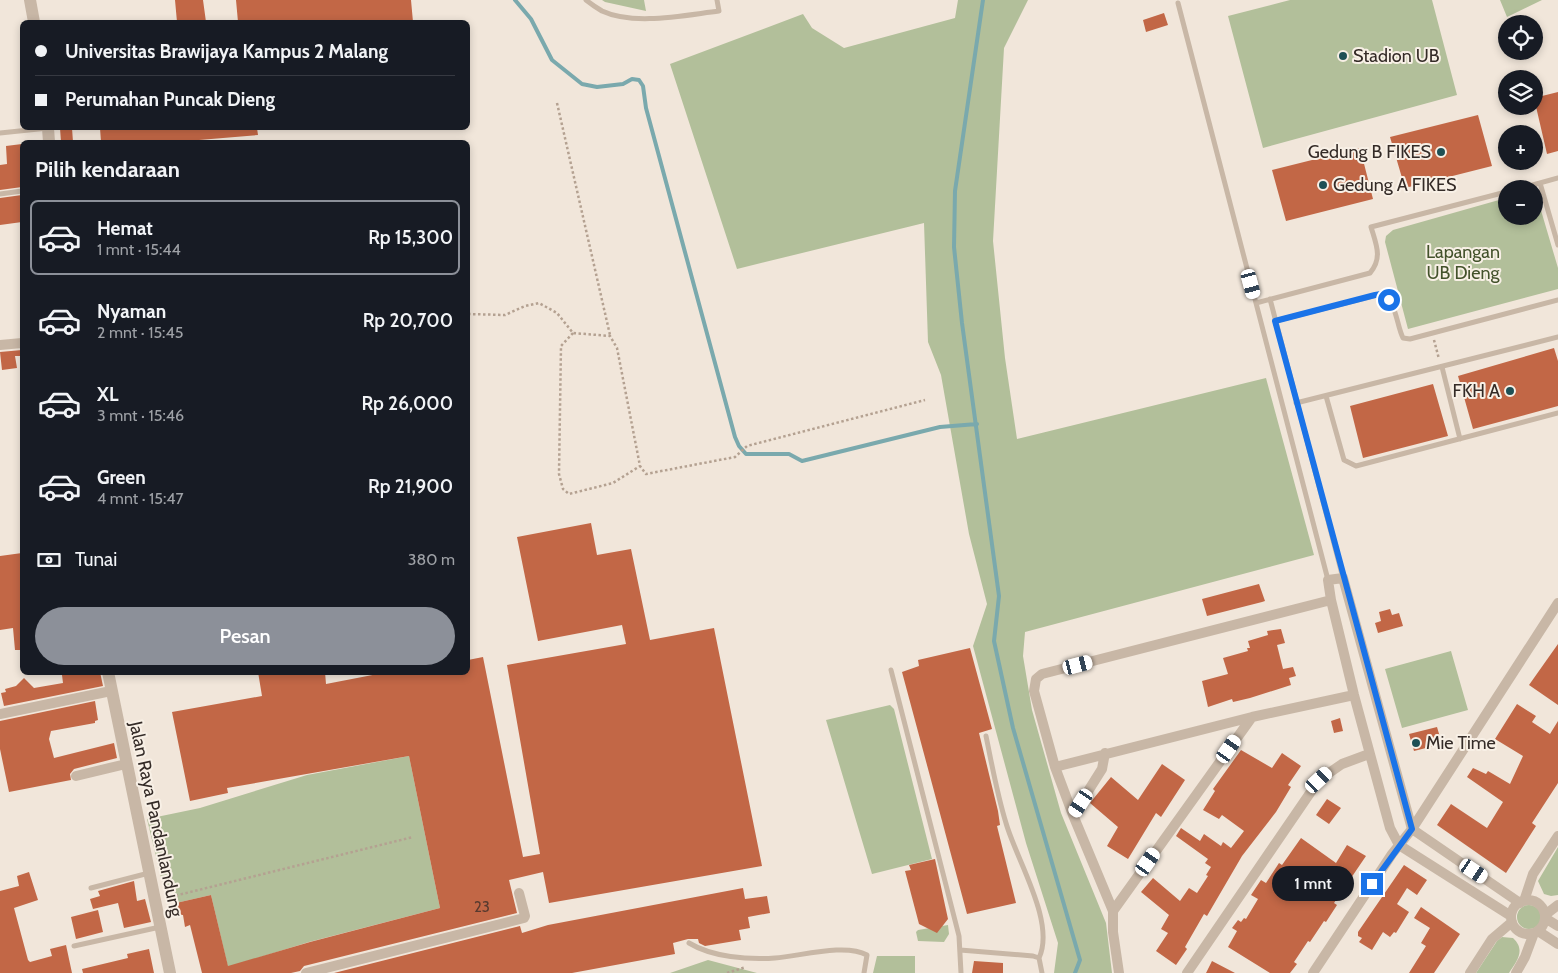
<!DOCTYPE html>
<html lang="id">
<head>
<meta charset="utf-8">
<style>
  body { margin:0; font-family:Cabin,sans-serif; background:#20242c; color:#f1f3f6; height:100vh; display:flex; flex-direction:column; font-size:19px; white-space:nowrap }
  * { box-sizing:border-box; margin:0 }
  p { font-size:16px; color:#9ea1a6 }
  .icon { flex:none; width:28px; height:28px; fill:none; stroke:currentColor; stroke-width:2; stroke-linecap:round; stroke-linejoin:round }
  .map { position:relative; flex:1; overflow:hidden }
  .sheet { position:absolute; left:20px; top:140px; width:450px; height:535px; display:flex; flex-direction:column; background:#171b24; border-radius:8px; box-shadow:0 2px 8px #0003 }
  .sheet>* { flex:none }
  .top-card { position:absolute; left:20px; top:20px; width:450px; height:110px; border-radius:8px; box-shadow:0 2px 8px #0003; display:grid; align-content:center; height:110px; padding:0 15px; background:#171b24 }
  .tools { position:absolute; left:1498px; top:15px; display:grid; gap:10px }
  .tools a { display:grid; place-items:center; width:45px; height:45px; border-radius:50%; background:#171b24; box-shadow:0 2px 8px #0003; font-size:25px }
  .end { position:absolute; width:22px; height:22px; margin:-11px; border:6px solid #1a73e8; background:#fff; box-shadow:0 0 0 2px #fff }
  .from { border-radius:50% }
  .bubble { position:absolute; height:35px; border-radius:18px; background:#171b24; box-shadow:0 2px 8px #0003; font-size:16px; font-weight:600; line-height:35px; text-align:center }
  .car { position:absolute; width:15px; height:30px; margin:-15px -8px; border-radius:6px; box-shadow:0 0 4px 1px #0007; background:linear-gradient(#fff 24%,#345 0 40%,#fff 0 76%,#345 0 86%,#fff 0) }
  .top-card b { display:flex; align-items:center; gap:18px; height:48px; font-size:19px }
  .top-card b+b { border-top:1px solid #363941 }
  .top-card i { width:12px; height:12px; background:#f1f3f6 }
  ul { padding:0; list-style:none }
  li { display:flex; align-items:center; gap:15px; height:75px; margin:0 10px 8px; padding:0 5px; border:2px solid transparent; border-radius:8px }
  li div { flex:1 }
  li b { display:block; font-size:19px }
  li em { font-style:normal; font-weight:600 }
  li.selected { border-color:#8c9099 }
  li>.icon { width:45px; height:45px; stroke-width:1.5 }
  h2 { padding:0 15px; font-size:22px; line-height:60px }
  .pay { display:flex; align-items:center; gap:12px; height:55px; padding:0 15px; font-size:19px }
  .pay p { margin-inline-start:auto }
  .primary-button { display:flex; gap:10px; margin-top:auto; padding:10px 15px }
  .primary-button a { flex:1; height:58px; border-radius:30px; background:#8c9099; color:#fff; font-size:20px; font-weight:600; line-height:58px; text-align:center }
  .map>svg:first-child { display:block }
  .green { fill:#b2bf9a }
  .lines { fill:none; stroke-linecap:round; stroke-linejoin:round }
  .stream { stroke:#7aa9ad; stroke-width:4 }
  .building { fill:#c26746 }
  .path { stroke:#b4a191; stroke-width:2.5; stroke-dasharray:2.5 2.5; stroke-linecap:butt }
  .service { stroke:#c8b7a6; stroke-width:5 }
  .minor { stroke:#c8b7a6; stroke-width:10 }
  .tertiary { stroke:#c8b7a6; stroke-width:12 }
  .route { stroke:#1a73e8; stroke-width:6 }
  .poi-dot { fill:#1e5055; stroke:#f8f0e6; stroke-width:2 }
  .labels { text-anchor:middle; dominant-baseline:central; stroke-width:4; stroke-linejoin:round; paint-order:stroke }
  .number-label { font-size:15px; fill:#583a2f }
  .poi-label { font-size:18px; fill:#342b27; stroke:#f8f0e6; text-anchor:start }
  .park-label { font-size:18px; fill:#43522b; stroke:#f8f0e6 }
  .street-label { font-size:18px; fill:#342b27; stroke:#f8f0e6 }
</style>
</head>
<body>
<div class="map">
<svg width="1558" height="973" viewBox="0 0 1558 973">
  <rect width="100%" height="100%" fill="#f1e6da"/>
  <path class="green" d="M602,0h42l2,11 -41,-9z
    M958,0h70l-24,48 -11,193 12,117 12,81 249,-61 48,177 -289,77 -2,24 9,54 29,103 45,110 6,50h-58l4,-30 -32,-100 -53,-197 14,-42 -18,-70 -28,-159 -13,-33 -4,-119 -187,46 -67,-205 133,-50 9,14 32,20 111,-30z
    M1290,0h142l25,95 -194,53 -35,-132z
    M1500,0h42l-35,17z
    M1535,190l23,78v21l-150,40 -23,-87 1,-6 7,-6 113,-32v18h28z
    M1451,651l17,59 -66,18 -17,-59z
    M890,705l4,4 38,150 -60,15 -46,-154z
    M409,756l31,152 -131,34 -81,25 -17,-72 -35,8 -3,-14 -9,1 -17,-71 53,-11 107,-33z
    M1558,847v48l-7,1 -7,-2 -6,-13z
    M1517 917a12 12 0 1 1 24 0a12 12 0 1 1-24 0Z
    M948,925l1,9 -5,8 -26,-1 -2,-9 2,-2z
    M1502,937l11,1c13,12 4,23 -4,35h-33l21,-32z
    M877,956h38v17h-42z
    M708,960l49,13h-87z"/>
  <g class="lines">
    <path class="stream" d="M515,0l16,19 21,41 30,24 15,3 26,-3 9,-5 7,1 4,6 3,22 89,329 4,9 7,8h43l13,7 138,-34 37,-3
      M983,0l-28,191 -1,56 8,76 37,273 -5,45 19,87 67,232 -5,13"/>
  </g>
  <path class="building" d="M175,0h28l3,22h-29z
    M236,0h175l2,22h-175z
    M1164,13l4,12 -22,7 -3,-12z
    M1558,92v59l-11,3 -13,-56z
    M1478,115l14,51 -87,22 -15,-51z
    M60,128h12l1,14h-12z
    M100,128h157l1,7 -83,7h-74z
    M22,144v43l-22,3v-25l7,-1 -1,-18z
    M1360,148l13,51 -87,22 -14,-51z
    M22,195v27l-22,3v-27z
    M1554,348l4,13v45l-85,23 -15,-53z
    M22,350v6h-7l2,12 -15,2 -2,-18z
    M1433,384l15,52 -85,22 -13,-52z
    M591,523l6,32 34,-6 19,91 64,-12 48,238 -213,37 -6,-31 -34,8 8,33 -213,53 -4,5 -9,2h-89l-12,-48 -5,2 -2,-12h-4l-3,-12 35,-8 17,71 82,-24 130,-34 -31,-152 -182,32 1,5 -38,8 -18,-89 90,-16 -4,-24h67l1,12 62,-12h80v-12l15,-3 40,200 17,-3 -33,-189 119,-21 -4,-19 -84,16 -21,-104z
    M22,553v97h-7l-2,-22 -13,2v-74z
    M1259,584l6,17 -3,1 -55,14 -5,-17z
    M1390,609l2,6 7,-2 4,13 -25,7 -3,-10 6,-2 -2,-9z
    M1281,629l4,14 -8,2 6,24 10,-2 3,9 -7,2 2,7 -41,13 -17,4 -1,-3 -24,8 -6,-26 26,-7 -5,-16 25,-7 -1,-3h3l-2,-7 20,-6 -1,-4z
    M1558,644v61l-29,-20z
    M970,648l22,81 -13,4 19,78 2,14 -3,1 19,77 -49,11 -65,-242 17,-6 -1,-6z
    M67,672h33l3,14 -99,20 -3,-13 5,-1 -1,-3 11,-3 8,-8 10,10 29,-5 -1,-8z
    M95,701l3,19 -3,1v2l-44,8 -2,8 5,19 60,-15 3,15 -43,11 -4,5 1,6 -62,12 -9,-43v-28z
    M1517,704l19,12 -4,6 18,12 8,-13v62l-26,40 4,3 -30,47 -69,-48 14,-21 36,24 16,-26 -36,-25 6,-9 13,6 2,-3 22,13 13,-28 -28,-17z
    M1340,718l3,13 -9,2 -3,-12z
    M1437,727l5,17 -28,7 -5,-17z
    M1241,750l31,18 10,-15 19,13 -13,19 3,2 -15,25 -34,44 -35,60 -3,-2 -19,33 2,2 -11,16 -20,-14 12,-18 -7,-4 8,-14 -28,-23 12,-14 27,23 9,-13 8,5 11,-17 -2,-1 5,-8 -6,-4 3,-4 -32,-23 5,-8 19,13 4,-7 17,12 2,-4 8,6 13,-17 -22,-16 -3,4 -16,-9 12,-19 -2,-2z
    M1162,764l23,16 -24,37 -5,-4 -28,46 -21,-13 11,-19 -28,-24 21,-26 27,23z
    M1327,799l14,9 -12,16 -13,-9z
    M1301,838l35,25 11,-18 19,11 -32,47 3,2 -11,17 -2,-1 -14,21 -2,-1 -14,21 3,2 -7,9h-20l-42,-26 9,-16 -5,-3 6,-8 3,2 3,-4 2,1 12,-20 -7,-4 10,-15 5,3 13,-20 3,2z
    M935,859l13,60 -11,14 -18,-9 -14,-53 6,-1 -2,-5z
    M1404,865l23,15 -10,15 -10,-7 -10,16 12,8 -13,21 -2,-1 -4,5 -7,-5 -11,18 -13,-8 3,-4 -4,-2v-4z
    M29,872l9,28 -24,8 14,52 2,2 22,-6 -2,-7 16,-4 6,28h-72v-82l19,-5 -2,-10z
    M134,881l3,20 8,-2 6,23 -27,6 -6,-25 -25,6 -3,-10 10,-3 -2,-5z
    M743,888l2,11 22,-3 3,17 -22,4 2,11 -11,2 2,10 -36,6 -6,-3 -1,-4h-10l-15,4 2,11 -103,19h-238l186,-47 2,7 26,-8z
    M1421,907l39,27 -26,39h-25l17,-27 -5,-3 9,-15 -16,-10z
    M98,910l5,22 -27,7 -5,-22z
    M149,949l5,24h-71l-1,-4 46,-11 -1,-4z
    M974,961l29,2v10h-31z
    M1212,961l23,12h-29z"/>
  <g class="lines">
    <path class="path" d="M557,103l53,232
      M468,314l37,1 20,-9 14,-3 18,10 16,20 37,3 7,12 23,118 6,8 89,-17 12,-11 178,-46
      M573,333l-12,13 -2,128 4,15 6,5 44,-11 27,-17
      M1434,340l5,19
      M166,898l247,-61
      M727,973l19,-6"/>
    <path class="service" d="M586,0c5,4 11,8 16,11 32,15 83,4 117,0l-2,-11
      M1178,3l150,577
      M0,133l48,-5
      M1540,183l18,62
      M1518,189l40,-11
      M0,194l22,-3
      M1270,299l73,279
      M1256,303l114,-30c13,-15 6,-29 1,-46l135,-35
      M1275,321l106,-27c16,7 15,30 22,44l7,1 148,-39
      M1442,367l18,72
      M1326,396l18,64 12,6 202,-53
      M1296,403l262,-66
      M891,670l68,266 2,37
      M986,736c6,29 11,58 20,87 10,36 50,99 33,135
      M91,888l58,-15
      M689,943c23,14 59,17 86,15 26,-2 70,-15 92,-3l-3,18
      M74,946l86,-19
      M960,950l73,6 6,2 3,15"/>
    <path class="minor" d="M0,345l22,-2
      M0,714l111,-23
      M1055,767l197,-50 102,-22
      M76,776l50,-12
      M1073,815l29,-46 3,-16
      M1511 917a17 17 0 1 1 34 0a17 17 0 1 1-34 0Z
      M1524,901l9,-27 25,-38
      M1113,911l139,-194
      M1545,915l13,-10
      M1511,916l-112,-71 -9,-17 -36,-133 -23,-95 -3,-20 15,-2 69,251 108,74
      M1545,918l13,8
      M1538,931l20,13
      M306,973l218,-55 1,-2 -6,-23
      M1119,973l-6,-41v-21l-40,-96 -18,-48 -21,-76 2,-12 6,-5 289,-74
      M1187,973l132,-193 23,-16 27,-10
      M1313,973l79,-119 20,-25 146,-226
      M1470,973l22,-34 20,-17
      M1516,973l9,-16 9,-24"/>
    <path class="tertiary" d="M30,0l4,22
      M48,128l1,14
      M108,672l62,301"/>
  </g>
  <g class="lines">
    <path class="route" d="M1372,884l40,-55 -137,-508 100,-26 6,-1 8,6"/>
  </g>
  <g class="poi-dot">
    <circle cx="1343" cy="56" r="5"/>
    <circle cx="1441" cy="152" r="5"/>
    <circle cx="1323" cy="185" r="5"/>
    <circle cx="1510" cy="391" r="5"/>
    <circle cx="1416" cy="743" r="5"/>
  </g>
  <g class="labels">
    <g class="number-label">
      <text x="482" y="907">23</text>
    </g>
    <g class="poi-label">
      <text x="1353" y="56">Stadion UB</text>
      <text x="1431" y="152" text-anchor="end">Gedung B FIKES</text>
      <text x="1333" y="185">Gedung A FIKES</text>
      <text x="1500" y="391" text-anchor="end">FKH A</text>
      <text x="1426" y="743">Mie Time</text>
    </g>
    <g class="park-label">
      <text x="1463" y="252">Lapangan<tspan x="1463" dy="21">UB Dieng</tspan></text>
    </g>
    <g class="street-label">
      <text transform="translate(156 819) rotate(78)">Jalan Raya Pandanlandung</text>
    </g>
  </g>
</svg>
<div class="tools">
<a><svg class="icon" aria-label="locate" viewBox="0 0 24 24"><circle cx="12" cy="12" r="6"/><path d="M12 2v4M12 18v4M2 12h4M18 12h4"/></svg></a>
<a><svg class="icon" aria-label="layers" viewBox="0 0 24 24"><path d="M12 4l9 5-9 5-9-5zM3 14l9 5 9-5"/></svg></a>
<a>+</a>
<a>−</a>
</div>
<i class="end from" style="left:1389px;top:300px"></i>
<i class="end" style="left:1372px;top:884px"></i>
<div class="bubble" style="left:1272px;top:866px;width:82px">1 mnt</div>
<i class="car" style="left:1251px;top:284px;rotate:165deg"></i>
<i class="car" style="left:1078px;top:665px;rotate:76deg"></i>
<i class="car" style="left:1229px;top:749px;rotate:35deg"></i>
<i class="car" style="left:1319px;top:780px;rotate:47deg"></i>
<i class="car" style="left:1081px;top:803px;rotate:213deg"></i>
<i class="car" style="left:1148px;top:862px;rotate:35deg"></i>
<i class="car" style="left:1474px;top:871px;rotate:124deg"></i>
<div class="top-card">
<b><i class="from"></i>Universitas Brawijaya Kampus 2 Malang</b>
<b><i></i>Perumahan Puncak Dieng</b>
</div>
<section class="sheet">
<h2>Pilih kendaraan</h2>
<ul>
<li class="selected"><svg class="icon" aria-label="car" viewBox="0 0 24 24"><path d="M5 17H2v-5l4-1 3-4h7l3 4 3 1v5h-3M9 17h6M6 11h13"/><circle cx="7" cy="17" r="2"/><circle cx="17" cy="17" r="2"/></svg><div><b>Hemat</b><p>1 mnt · 15:44</p></div><em>Rp 15,300</em></li>
<li><svg class="icon" aria-label="car" viewBox="0 0 24 24"><path d="M5 17H2v-5l4-1 3-4h7l3 4 3 1v5h-3M9 17h6M6 11h13"/><circle cx="7" cy="17" r="2"/><circle cx="17" cy="17" r="2"/></svg><div><b>Nyaman</b><p>2 mnt · 15:45</p></div><em>Rp 20,700</em></li>
<li><svg class="icon" aria-label="car" viewBox="0 0 24 24"><path d="M5 17H2v-5l4-1 3-4h7l3 4 3 1v5h-3M9 17h6M6 11h13"/><circle cx="7" cy="17" r="2"/><circle cx="17" cy="17" r="2"/></svg><div><b>XL</b><p>3 mnt · 15:46</p></div><em>Rp 26,000</em></li>
<li><svg class="icon" aria-label="car" viewBox="0 0 24 24"><path d="M5 17H2v-5l4-1 3-4h7l3 4 3 1v5h-3M9 17h6M6 11h13"/><circle cx="7" cy="17" r="2"/><circle cx="17" cy="17" r="2"/></svg><div><b>Green</b><p>4 mnt · 15:47</p></div><em>Rp 21,900</em></li>
</ul>
<div class="pay"><svg class="icon" aria-label="cash" viewBox="0 0 24 24"><path d="M3 7h18v10H3z"/><circle cx="12" cy="12" r="2"/></svg>Tunai<p>380 m</p></div>
<div class="primary-button"><a>Pesan</a></div>
</section>
</div>
</body>
</html>
